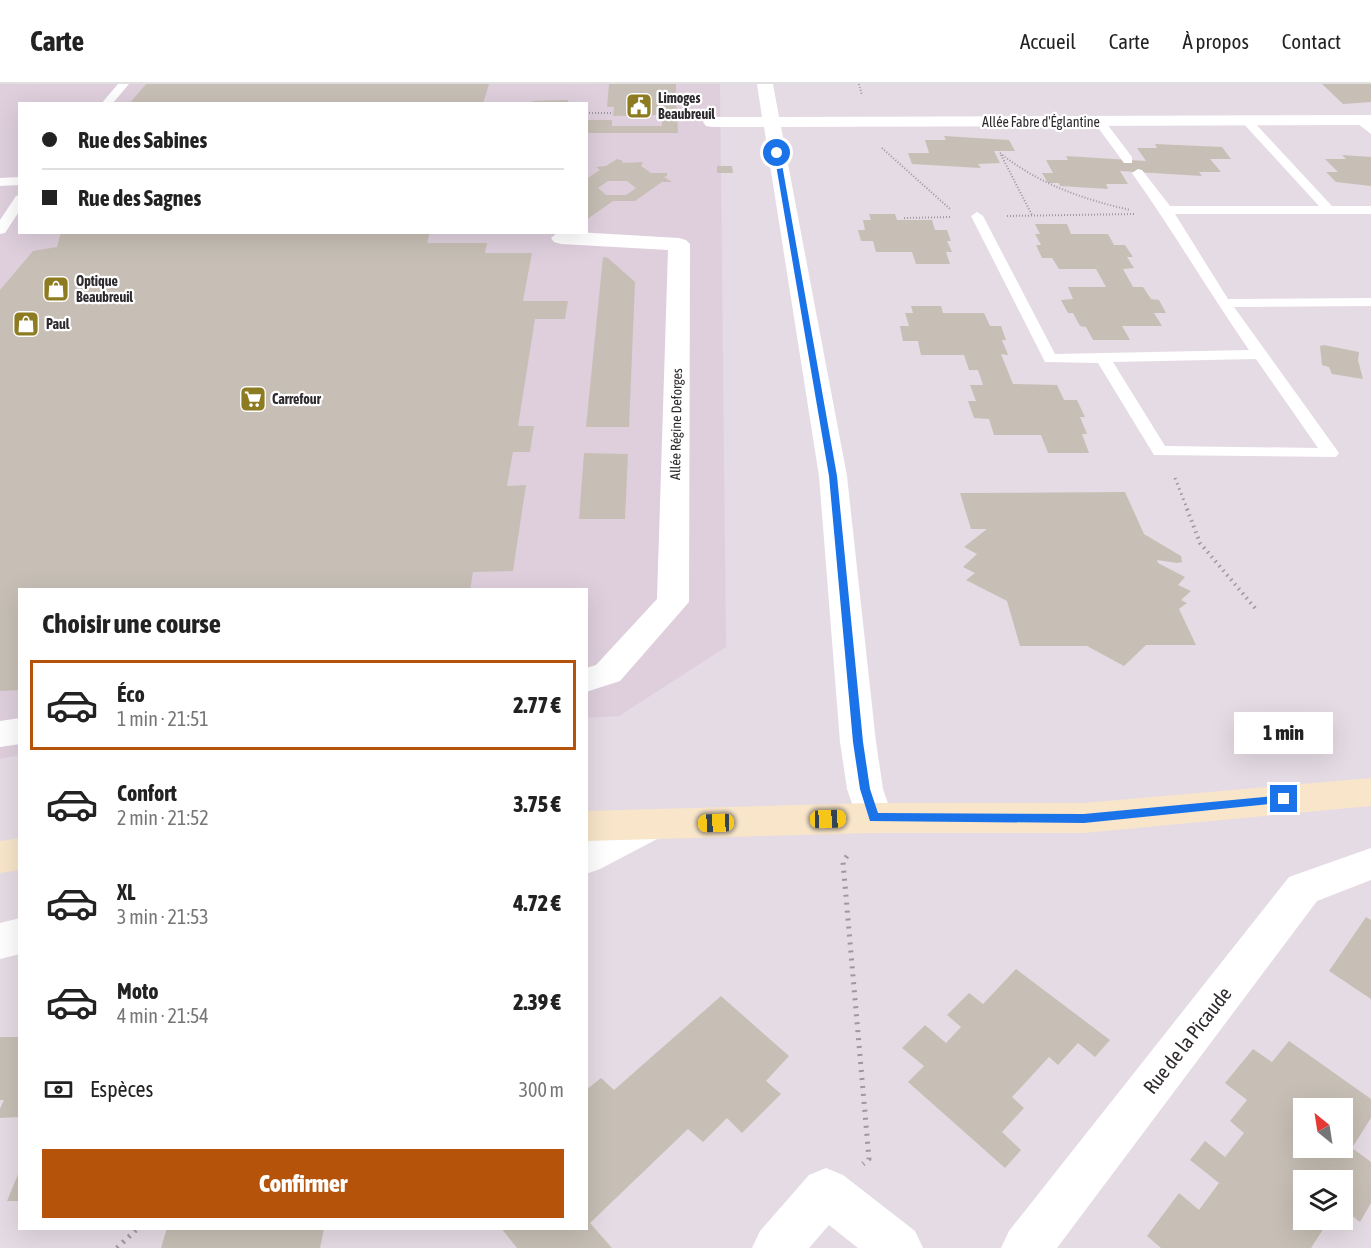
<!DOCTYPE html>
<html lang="fr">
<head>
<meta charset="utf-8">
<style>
  body { margin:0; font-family:"Asap Condensed",sans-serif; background:#f2f2f2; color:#222; height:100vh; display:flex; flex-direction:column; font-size:22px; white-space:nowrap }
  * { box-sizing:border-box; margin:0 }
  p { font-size:20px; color:#767676 }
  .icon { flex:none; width:33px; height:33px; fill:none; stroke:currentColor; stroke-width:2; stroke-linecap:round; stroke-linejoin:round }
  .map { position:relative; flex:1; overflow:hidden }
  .drawer { position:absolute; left:18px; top:504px; width:570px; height:642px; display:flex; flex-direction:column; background:#fff; border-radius:0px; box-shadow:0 6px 24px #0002 }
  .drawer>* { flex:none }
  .banner { position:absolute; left:18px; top:18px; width:570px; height:132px; border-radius:0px; box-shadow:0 6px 24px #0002; display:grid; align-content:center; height:132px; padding:0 24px; background:#fff }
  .needle { width:39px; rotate:330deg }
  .controls { position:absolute; left:1293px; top:1014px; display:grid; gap:12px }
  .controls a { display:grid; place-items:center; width:60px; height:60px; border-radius:0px; background:#fff; box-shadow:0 6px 24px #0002; font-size:30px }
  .end { position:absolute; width:27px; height:27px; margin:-14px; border:8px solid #1a73e8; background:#fff; box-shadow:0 0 0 3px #fff }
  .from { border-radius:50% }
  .bubble { position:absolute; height:42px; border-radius:0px; background:#fff; box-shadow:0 6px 24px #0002; font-size:20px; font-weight:800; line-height:42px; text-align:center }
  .car { position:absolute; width:18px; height:36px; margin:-18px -9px; border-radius:8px; box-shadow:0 0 4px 2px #0007; background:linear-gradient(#f5c518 24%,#345 0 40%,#f5c518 0 76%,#345 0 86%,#f5c518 0) }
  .banner b { display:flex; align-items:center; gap:21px; height:57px; font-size:22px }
  .banner b+b { border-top:2px solid #e0e0e0 }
  .banner i { width:15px; height:15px; background:#222 }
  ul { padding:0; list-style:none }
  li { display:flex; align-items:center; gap:18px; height:90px; margin:0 12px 9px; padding:0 12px; border:3px solid transparent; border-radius:0px }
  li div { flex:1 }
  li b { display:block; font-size:22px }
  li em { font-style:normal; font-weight:800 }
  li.active { border-color:#b45309 }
  li>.icon { width:54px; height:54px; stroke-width:1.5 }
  h2 { padding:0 24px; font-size:27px; line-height:72px }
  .pay { display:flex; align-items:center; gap:15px; height:66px; padding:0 24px; font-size:22px }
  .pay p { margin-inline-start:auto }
  .cta { display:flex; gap:12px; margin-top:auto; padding:12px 24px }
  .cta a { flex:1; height:69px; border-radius:0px; background:#b45309; color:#fff; font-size:24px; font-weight:800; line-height:69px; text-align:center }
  header { display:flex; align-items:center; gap:36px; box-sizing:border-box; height:84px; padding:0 30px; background:#fff; border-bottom:2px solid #e0e0e0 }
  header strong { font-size:28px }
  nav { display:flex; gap:33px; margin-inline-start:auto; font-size:21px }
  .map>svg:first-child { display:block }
  .built { fill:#dfcfdd; fill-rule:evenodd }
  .building { fill:#c7bfb5; fill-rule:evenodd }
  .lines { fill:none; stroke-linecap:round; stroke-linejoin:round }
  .path-far3 { stroke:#9f979e; stroke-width:2; stroke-dasharray:1 2; stroke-linecap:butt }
  .path-far2 { stroke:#9f979e; stroke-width:3; stroke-dasharray:1.5 4; stroke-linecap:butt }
  .path-far1 { stroke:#9f979e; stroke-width:4; stroke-dasharray:1.5 4.5; stroke-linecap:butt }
  .path { stroke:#9f979e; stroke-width:5; stroke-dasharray:2 6; stroke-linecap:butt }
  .lane { fill:#fff; fill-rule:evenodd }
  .street { fill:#fff; fill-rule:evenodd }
  .secondary { fill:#f8e5ca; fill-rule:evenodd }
  .route { fill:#1a73e8 }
  .labels { text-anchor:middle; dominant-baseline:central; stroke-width:4.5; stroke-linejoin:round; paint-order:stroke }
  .far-poi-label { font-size:14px; font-weight:bold; fill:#2e2a2e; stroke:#fff; text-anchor:start }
  .far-street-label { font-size:14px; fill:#2e2a2e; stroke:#fff }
  .near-street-label { font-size:20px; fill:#2e2a2e; stroke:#fff }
</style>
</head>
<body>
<header>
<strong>Carte</strong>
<nav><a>Accueil</a><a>Carte</a><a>À propos</a><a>Contact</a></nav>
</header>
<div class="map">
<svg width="1371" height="1164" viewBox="0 0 1371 1164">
  <rect width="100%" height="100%" fill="#e5dbe4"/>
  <path class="built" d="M0,0h720l6,563 -107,69 -32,2 -1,-128h-566l-1,165 -19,4zM20,20h566v128h-566z"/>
  <path class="building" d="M146,0h343l-6,20h-354z
    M609,0h67v9l16,1v6l-3,1h-13l2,32h-92v-13h26v6h50v-11l-49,1 1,-9h-7z
    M1322,0h49v18l-28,2z
    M568,16v4h-37l1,-3z
    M944,52l65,4 6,11h-21l6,12 -22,1 3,4 -69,-4 -4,-11h21l-4,-13h21z
    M1155,60l67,3 9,12h-21l11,13h-22l3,4 -82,-5 8,13h-22l2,5 -48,-3 -1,-3h-11l-6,-10h11l-7,-13h22l-2,-4 80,5 -9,-13h20z
    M1342,71l29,2v29l-35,-4 -10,-10h12l-13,-13h21z
    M617,75l6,2 -1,2 21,-1 -2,4 10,7h16v3l-3,1 8,5h-10l-27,19h-22l-27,19v-41l14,-9 -4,-3 10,-1zM608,97h19l9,7 -10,7h-20l-8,-7z
    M717,82h15l1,7h-16z
    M869,130h26l2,6h35l3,10h12l4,11h-4l5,11h-6l4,12h-34l-4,-12h-36l-3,-11h-12l-3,-11h7l-2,-10h8z
    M1035,140h32l4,10h37l6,11h11l8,12h-6l7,11 -11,1 10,18h10l8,12 8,1 7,13h-12l8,13h-40l8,14h-37l-7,-13 -6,-1 -7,-13h-5l-7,-13 12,-1 -5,-12h38l-10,-18h-37l-7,-11h-10l-6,-13h5l-6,-11h5z
    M61,148h369l-3,11h60l-2,10h47l-9,48h45l-3,18h-30l-17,107h16l-4,26h-17l-6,34 19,-1 -13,86 -40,1 -3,18h-450v100l-20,1v-401l33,-39 24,-4z
    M603,173l5,1 27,24 -6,145h-43z
    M911,222h30l2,7h41l6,13h11l5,14h-4l6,15 -7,-1 12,30 44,1 7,15h13l8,17h-5l7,17h-5l7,19h-41l-7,-18h-47l-5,-16 -15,-1 -6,-17h8l-6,-16h13l-5,-15h-9l-5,-15h-43l-3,-14h-15l-3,-15h9l-4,-13h8z
    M1324,261l35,7 -1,8 5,19 -31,-5 -3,-7 -7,-2 -2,-19z
    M584,369l44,1 -3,65h-46z
    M1125,408l19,42 37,22 1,6 -5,1 -20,-3 1,3 27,14 -7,8 13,6 -10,9 6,3 -8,6 17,36h-50l-22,21 -37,-20h-67l-13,-45 -41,-21 9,-7 -12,-6 14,-13 -13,-7 23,-18h-16l-11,-36z
    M1366,833l5,3v79l-42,-28z
    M1016,885l94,71 -15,17 -17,-14 -20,22 -9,-8 -37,40 12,11 -22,24 19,18 -16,18 -97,-86 16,-16 -22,-18 23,-23 21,18 15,-16 -14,-12 22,-22 14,11z
    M721,912l68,60 -23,25 15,13 -39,39 -15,-15 -24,24 -15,-13 -98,94 22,25h-95l-16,-20h85v-138l15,-12 13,12z
    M0,953h20v80l-20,1v-9l4,-9h-4z
    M1289,957l82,58v19l-19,30 19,14v41l-11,19 -18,-14v-28h-38v40h25l-18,28h-150l-14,-12 32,-43 20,17 20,-27 -29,-23 15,-19 20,16 19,-24 -14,-12 17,-21 -22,-17 28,-34 19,13zM1304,1024h38v40h-38z
    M19,1088l1,29h-13z
    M167,1144h157l-4,20h-159z"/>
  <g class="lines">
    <path class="path-far3" d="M859,0l3,11
      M586,29h27
      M882,64l68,61
      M1000,69c39,31 82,46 130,57
      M1001,71l31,60
      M1007,132l128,-2
      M904,134l48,-1"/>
    <path class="path-far2" d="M1175,394l13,33"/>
    <path class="path-far1" d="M1187,425l13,34 55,65"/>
    <path class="path" d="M847,772l-4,6 26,297 -6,5
      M117,1164l21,-20"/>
    <path class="lane" d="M118,0h11l-17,20h-11z
      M1359,33l12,8v9l-18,-14z
      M1247,34l4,1 81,87h39v8h-196l53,85 143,-1v8l-137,1 105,146 -3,4 -182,-2 -56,-92 -53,-1 -74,-146 6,-4 6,4 72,138 194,-4c-40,-58 -76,-119 -117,-177l6,-4 4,1 28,36h149l-76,-83v-4zM1256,275l62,89 -153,-2 -52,-84z
      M1100,35l4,1 28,37v6h-8l-30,-41z
      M20,93v8l-20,1v-8z
      M20,111v15l-15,23 -5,1v-14l16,-24z"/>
    <path class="street" d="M757,0h16l6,33 592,-2v10l-590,2 66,349 29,266 7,47 10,29 -6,11 -13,4 -13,-4 -14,-40 -7,-47 -21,-266 -55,-349h-52l-6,-1 -3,-4 3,-4 6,-1h50z
      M576,148l103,6 7,2 4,4 -1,358 -69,79 -34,11v-24l10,-3 61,-66 11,-349 -107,-6 -7,-2 -3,-4 7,-6z
      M20,634v26l-20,3v-26z
      M648,727l13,4 6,11 -6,11 -61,32 -14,5v-34z
      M1371,764v32l-54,21 -260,347h-56l8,-17 280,-354z
      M20,834v36l-20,5v-36z
      M826,1084l17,7 72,56 8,17h-65l-29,-23 -20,23h-57l8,-17 49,-56z"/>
    <path class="secondary" d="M1371,694v28l-287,27h-210l-288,8v-30l288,-8h210z
      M20,754v32l-20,3v-32z"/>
  </g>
  <path class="route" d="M777,68l3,1 57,323 26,266 7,47 8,24 206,1 200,-19 4,1v6l-204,21 -214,-2 -10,-32 -7,-47 -24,-266 -55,-323z"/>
  <defs>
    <symbol id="civic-square" viewBox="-11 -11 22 22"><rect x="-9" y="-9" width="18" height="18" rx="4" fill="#8d7b21" stroke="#fff"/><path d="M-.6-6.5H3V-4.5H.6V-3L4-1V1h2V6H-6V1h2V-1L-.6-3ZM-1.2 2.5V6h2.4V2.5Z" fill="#fff"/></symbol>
    <symbol id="shop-square" viewBox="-11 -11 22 22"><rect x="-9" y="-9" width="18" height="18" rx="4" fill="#8d7b21" stroke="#fff"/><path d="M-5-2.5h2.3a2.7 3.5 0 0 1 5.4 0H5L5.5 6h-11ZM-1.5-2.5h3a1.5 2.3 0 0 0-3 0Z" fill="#fff"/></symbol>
    <symbol id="supermarket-square" viewBox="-11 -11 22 22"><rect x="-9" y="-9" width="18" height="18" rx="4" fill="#8d7b21" stroke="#fff"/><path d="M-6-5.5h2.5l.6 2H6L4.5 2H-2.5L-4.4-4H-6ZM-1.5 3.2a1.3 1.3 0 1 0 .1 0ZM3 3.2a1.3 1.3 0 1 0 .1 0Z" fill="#fff"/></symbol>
  </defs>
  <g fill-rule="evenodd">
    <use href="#civic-square" x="624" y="7" width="30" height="30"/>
    <use href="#shop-square" x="41" y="190" width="30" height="30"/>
    <use href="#shop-square" x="11" y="225" width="30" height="30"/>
    <use href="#supermarket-square" x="238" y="300" width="30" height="30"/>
  </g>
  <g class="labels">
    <g class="far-poi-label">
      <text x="658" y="14">Limoges<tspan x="658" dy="16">Beaubreuil</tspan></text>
      <text x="76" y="197">Optique<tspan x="76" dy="16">Beaubreuil</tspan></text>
      <text x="46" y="240">Paul</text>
      <text x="272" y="315">Carrefour</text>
    </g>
    <g class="far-street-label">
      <text x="1041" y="38">Allée Fabre d'Églantine</text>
      <text transform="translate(676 340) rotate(-89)">Allée Régine Deforges</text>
    </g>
    <g class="near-street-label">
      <text transform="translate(1187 956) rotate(-52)">Rue de la Picaude</text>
    </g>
  </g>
</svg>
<div class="controls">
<a><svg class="needle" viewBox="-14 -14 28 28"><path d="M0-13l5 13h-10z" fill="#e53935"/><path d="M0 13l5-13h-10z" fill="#767676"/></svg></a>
<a><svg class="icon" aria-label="layers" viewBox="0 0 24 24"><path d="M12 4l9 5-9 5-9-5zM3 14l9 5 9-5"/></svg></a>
</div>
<i class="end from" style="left:777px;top:69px"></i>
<i class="end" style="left:1284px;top:715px"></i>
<div class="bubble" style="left:1234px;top:628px;width:99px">1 min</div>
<i class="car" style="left:828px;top:735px;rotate:88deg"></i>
<i class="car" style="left:716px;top:739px;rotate:268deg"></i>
<div class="banner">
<b><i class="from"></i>Rue des Sabines</b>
<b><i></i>Rue des Sagnes</b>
</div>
<section class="drawer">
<h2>Choisir une course</h2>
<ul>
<li class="active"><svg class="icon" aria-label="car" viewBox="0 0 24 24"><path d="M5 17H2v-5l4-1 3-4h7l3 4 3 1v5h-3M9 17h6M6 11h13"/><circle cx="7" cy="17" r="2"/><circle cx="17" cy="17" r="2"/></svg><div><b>Éco</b><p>1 min · 21:51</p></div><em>2.77 €</em></li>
<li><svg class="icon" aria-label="car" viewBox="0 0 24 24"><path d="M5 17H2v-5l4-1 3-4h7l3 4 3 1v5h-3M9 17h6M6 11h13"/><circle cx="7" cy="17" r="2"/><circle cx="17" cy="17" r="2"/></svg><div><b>Confort</b><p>2 min · 21:52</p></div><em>3.75 €</em></li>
<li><svg class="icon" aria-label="car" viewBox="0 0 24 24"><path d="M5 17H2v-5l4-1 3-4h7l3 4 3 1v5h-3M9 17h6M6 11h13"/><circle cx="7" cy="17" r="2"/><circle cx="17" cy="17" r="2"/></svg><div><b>XL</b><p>3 min · 21:53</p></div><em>4.72 €</em></li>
<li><svg class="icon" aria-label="car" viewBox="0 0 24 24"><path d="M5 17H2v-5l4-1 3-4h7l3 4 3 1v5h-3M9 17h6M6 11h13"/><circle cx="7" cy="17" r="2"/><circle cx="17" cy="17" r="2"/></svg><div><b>Moto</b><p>4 min · 21:54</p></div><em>2.39 €</em></li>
</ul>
<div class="pay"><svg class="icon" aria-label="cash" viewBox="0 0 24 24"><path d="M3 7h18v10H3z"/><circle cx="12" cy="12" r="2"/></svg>Espèces<p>300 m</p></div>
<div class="cta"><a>Confirmer</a></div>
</section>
</div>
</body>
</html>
